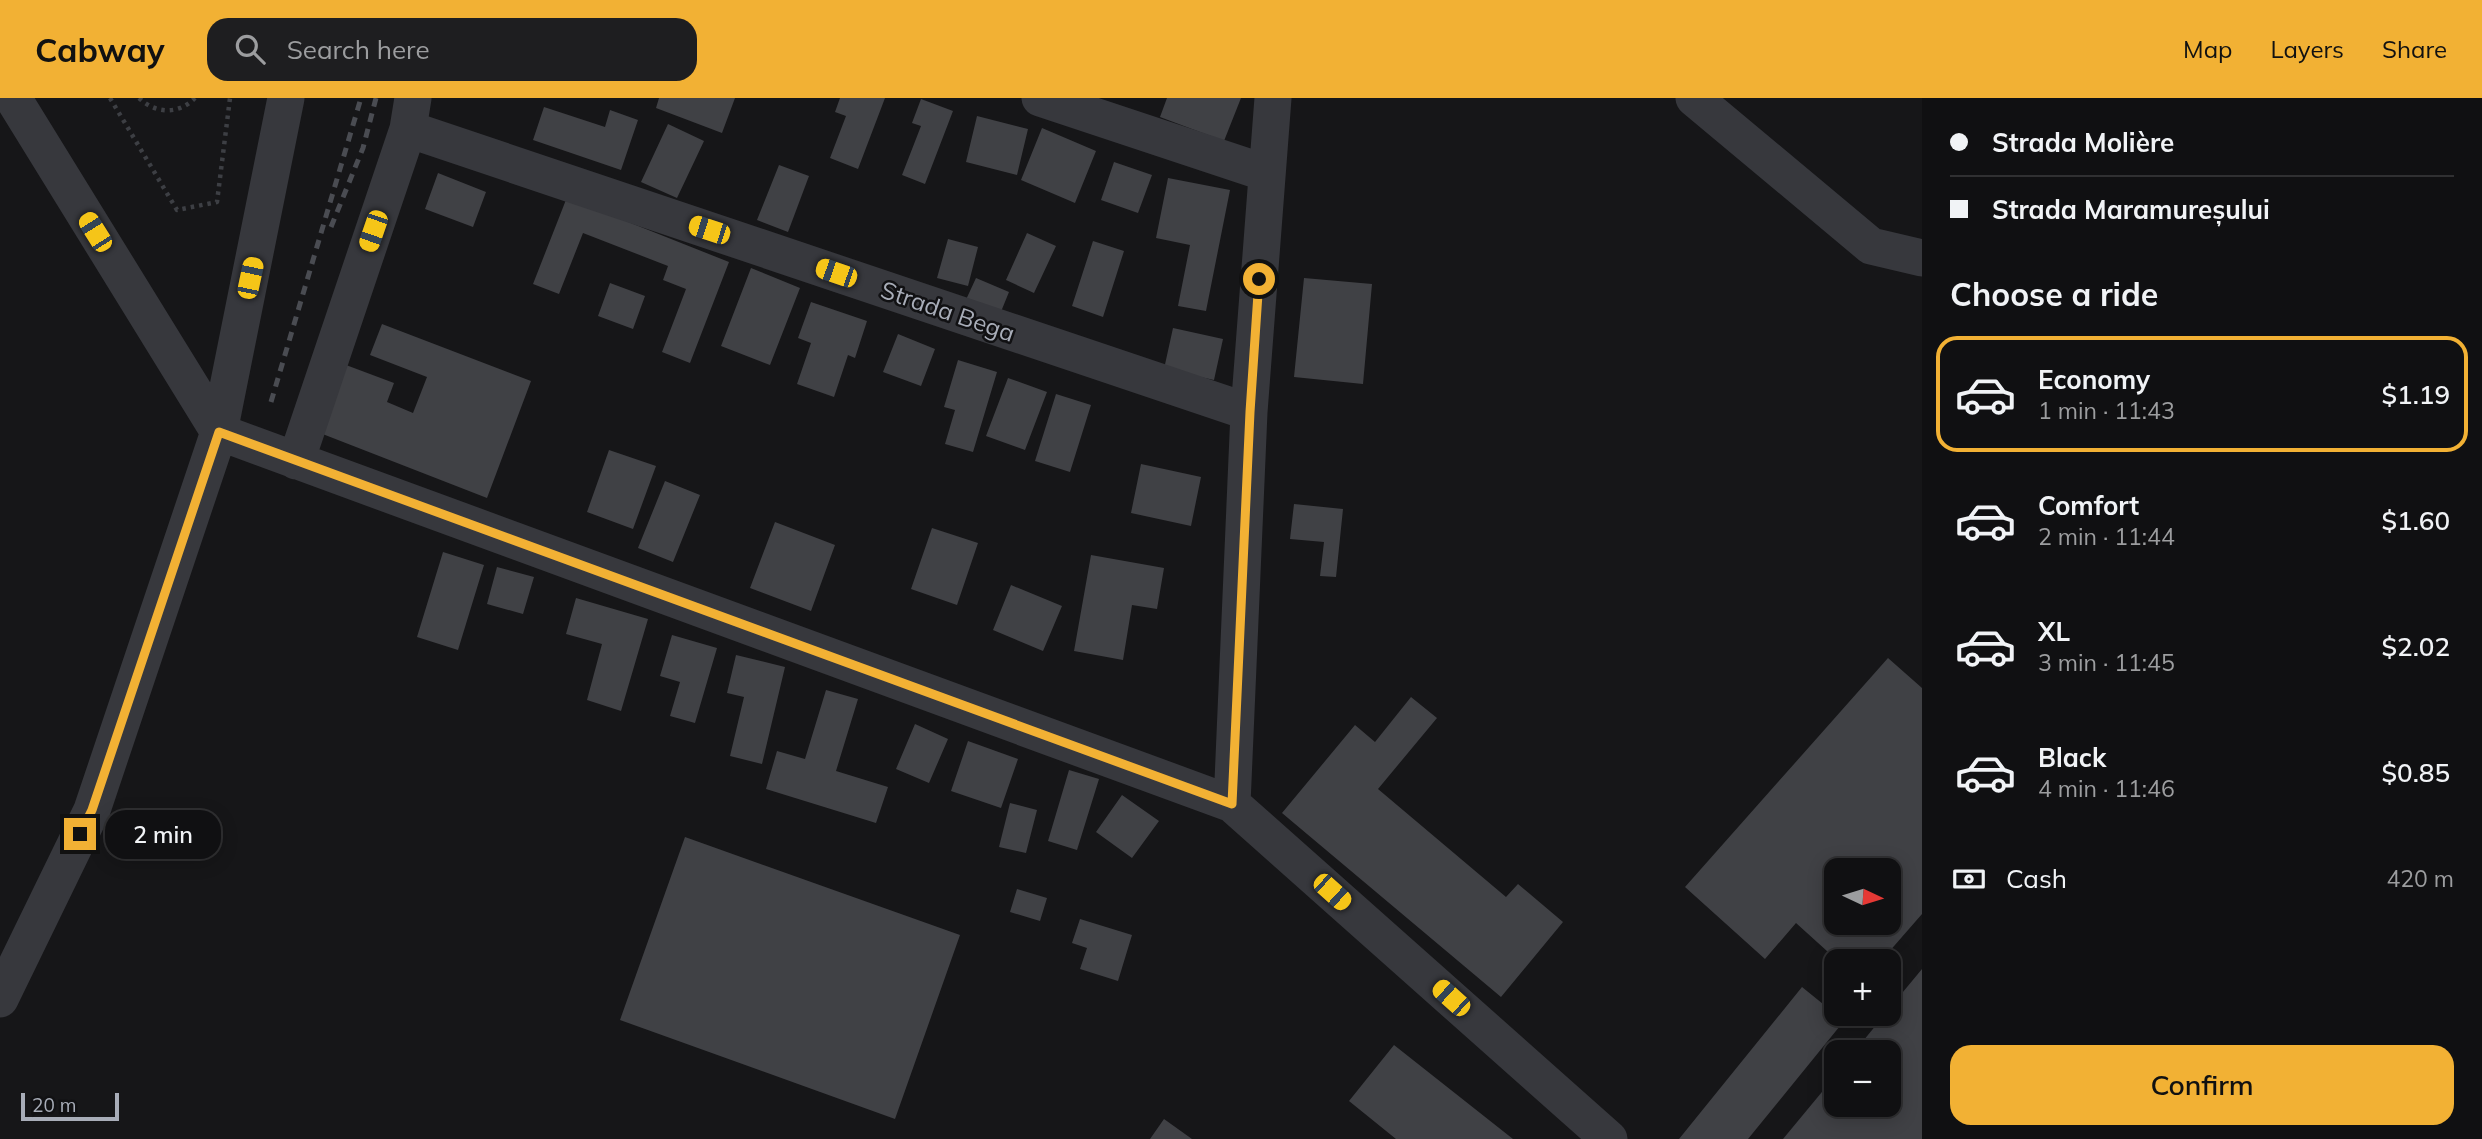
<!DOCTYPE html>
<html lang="en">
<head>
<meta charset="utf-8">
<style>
  body { margin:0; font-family:Mulish,sans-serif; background:#1e1e20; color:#f1f3f6; height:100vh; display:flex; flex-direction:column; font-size:26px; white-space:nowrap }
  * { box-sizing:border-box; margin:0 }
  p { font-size:23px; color:#9c9d9f }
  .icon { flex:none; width:38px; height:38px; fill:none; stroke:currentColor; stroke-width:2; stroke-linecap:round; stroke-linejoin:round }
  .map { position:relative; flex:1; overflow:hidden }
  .sheet { display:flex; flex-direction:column; background:#101012; width:560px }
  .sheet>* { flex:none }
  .top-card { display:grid; align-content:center; height:154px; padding:0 28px; background:#101012 }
  .needle { width:46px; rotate:94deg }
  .fabs { position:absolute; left:1824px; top:760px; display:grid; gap:14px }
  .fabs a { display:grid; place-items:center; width:77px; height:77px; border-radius:14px; background:#101012; box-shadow:0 4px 18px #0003,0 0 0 2px #303032; font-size:35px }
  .scale { position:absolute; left:21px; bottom:18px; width:98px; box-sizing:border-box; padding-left:7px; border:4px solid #a8adb8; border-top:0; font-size:19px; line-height:24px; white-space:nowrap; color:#a8adb8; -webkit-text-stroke:5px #111113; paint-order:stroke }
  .end { position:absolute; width:32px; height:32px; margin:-16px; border:9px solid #f2b134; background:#111; box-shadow:0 0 0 4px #111 }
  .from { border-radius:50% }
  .bubble { position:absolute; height:49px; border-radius:21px; background:#101012; box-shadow:0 4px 18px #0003,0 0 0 2px #303032; font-size:23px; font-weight:600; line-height:49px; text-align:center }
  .car { position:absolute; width:21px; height:42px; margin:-21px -10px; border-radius:9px; box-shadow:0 0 5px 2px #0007; background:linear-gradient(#f5c518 24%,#345 0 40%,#f5c518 0 76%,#345 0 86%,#f5c518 0) }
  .top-card b { display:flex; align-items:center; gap:24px; height:66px; font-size:26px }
  .top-card b+b { border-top:2px solid #303032 }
  .top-card i { width:18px; height:18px; background:#f1f3f6 }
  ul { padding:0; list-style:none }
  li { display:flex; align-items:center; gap:21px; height:116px; margin:0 14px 10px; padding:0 14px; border:4px solid transparent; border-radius:21px }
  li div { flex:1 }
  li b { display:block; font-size:26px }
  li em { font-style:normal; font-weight:600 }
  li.selected { border-color:#f2b134 }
  li>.icon { width:63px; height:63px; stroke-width:1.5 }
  h2 { padding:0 28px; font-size:32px; line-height:84px }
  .pay { display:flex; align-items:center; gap:18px; height:77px; padding:0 28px; font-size:26px }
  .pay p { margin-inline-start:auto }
  .primary-button { display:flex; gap:14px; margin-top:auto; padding:14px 28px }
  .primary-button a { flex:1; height:80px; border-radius:21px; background:#f2b134; color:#111; font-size:28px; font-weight:600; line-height:80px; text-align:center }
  header { display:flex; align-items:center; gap:42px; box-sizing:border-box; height:98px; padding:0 35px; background:#f2b134; color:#111 }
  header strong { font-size:33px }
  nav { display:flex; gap:38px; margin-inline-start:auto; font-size:24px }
  .search { width:490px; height:63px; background:#1e1e20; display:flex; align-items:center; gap:18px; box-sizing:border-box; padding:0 24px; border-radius:21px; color:#9c9d9f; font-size:26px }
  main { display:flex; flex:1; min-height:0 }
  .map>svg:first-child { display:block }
  .building { fill:#404145; fill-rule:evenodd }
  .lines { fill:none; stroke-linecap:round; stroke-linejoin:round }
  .path { stroke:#3d3f44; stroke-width:4.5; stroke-dasharray:3.5 5; stroke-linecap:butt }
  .minor { stroke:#37383d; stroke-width:37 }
  .rail { stroke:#4a4c52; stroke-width:5; stroke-dasharray:9 7; stroke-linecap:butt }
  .route { stroke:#f2b134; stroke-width:9 }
  .labels { text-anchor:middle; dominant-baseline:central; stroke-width:5; stroke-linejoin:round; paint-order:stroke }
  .street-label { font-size:24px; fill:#a8adb8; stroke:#111113 }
</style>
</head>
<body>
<header>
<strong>Cabway</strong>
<div class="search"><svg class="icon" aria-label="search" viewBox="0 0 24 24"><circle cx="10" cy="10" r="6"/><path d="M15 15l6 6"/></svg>Search here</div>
<nav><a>Map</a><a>Layers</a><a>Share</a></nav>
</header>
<main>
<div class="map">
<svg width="1922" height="1041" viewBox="0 0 1922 1041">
  <rect width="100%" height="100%" fill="#161618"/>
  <path class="building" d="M659,0h76l-13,35 -66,-25z
    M840,0h45l-27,71 -28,-11 16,-42 -11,-4z
    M1167,0h74l-17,43 -64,-24z
    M921,1l32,12 -28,73 -23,-9 19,-49 -9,-3z
    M544,9l61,20 5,-17 28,10 -17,50 -88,-30z
    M977,18l51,13 -11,46 -51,-13z
    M668,26l36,17 -27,57 -36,-16z
    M1042,30l54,23 -21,52 -54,-23z
    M1114,64l38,13 -14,38 -37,-13z
    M779,67l30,11 -21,56 -31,-12z
    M438,75l48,19 -13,35 -48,-18z
    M1168,80l62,12 -24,121 -28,-5 12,-61 -34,-7z
    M571,89l22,21 136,54 -39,101 -28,-11 24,-63 -23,-9 5,-14 -85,-33 -24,61 -26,-10z
    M1027,135l29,13 -22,47 -28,-13z
    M948,141l30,8 -10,39 -31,-8z
    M1093,143l31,10 -21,66 -31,-11z
    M751,170l49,20 -30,77 -49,-19z
    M976,180l33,14 -11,27 -34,-15z
    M1304,180l68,6 -9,100 -69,-7z
    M610,185l35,13 -12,33 -35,-13z
    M811,204l56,19 -12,37 -7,-3 -14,42 -37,-13 14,-41 -13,-5z
    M382,226l149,57 -44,117 -167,-65 26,-68 48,18 -7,19 26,11 14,-36 -57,-22z
    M1173,230l50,11 -9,41 -50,-11z
    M898,236l37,15 -14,37 -38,-14z
    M958,262l39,12 -24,80 -28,-8 10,-34 -11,-3z
    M1008,280l39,14 -22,58 -39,-14z
    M1056,296l35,11 -21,67 -35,-11z
    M609,352l47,16 -23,63 -46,-17z
    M1141,366l60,13 -10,49 -60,-13z
    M665,383l35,14 -27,67 -35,-14z
    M1294,406l49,5 -7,68 -16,-1 4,-34 -34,-3z
    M775,424l60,23 -24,66 -61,-23z
    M932,430l46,15 -21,62 -46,-16z
    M443,454l41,13 -26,85 -41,-13z
    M1091,457l73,13 -7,41 -25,-4 -9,55 -49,-9z
    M497,469l37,10 -11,37 -36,-10z
    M1011,487l51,21 -19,45 -50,-21z
    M576,500l72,21 -27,92 -34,-11 15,-56 -36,-10z
    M672,537l45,13 -22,75 -25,-7 10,-34 -20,-6z
    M736,557l49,12 -23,97 -32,-8 14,-59 -17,-4z
    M1888,560l34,30v226l-41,47h-43l-42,-38 -31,36 -80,-72zM1836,772h52v52h-52z
    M826,592l32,9 -22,72 52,16 -12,36 -110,-34 11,-38 28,8z
    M1411,599l26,21 -59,71 128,108 12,-13 45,38 -62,75 -219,-184 73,-88 20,17z
    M915,626l33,15 -19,44 -33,-14z
    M968,643l50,18 -17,49 -50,-17z
    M1069,672l30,9 -22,71 -29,-9z
    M1122,697l37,26 -27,37 -36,-26z
    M1010,705l27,7 -11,43 -27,-6z
    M685,739l275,98 -65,184 -275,-99z
    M1017,791l30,9 -7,23 -30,-9z
    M1080,821l52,16 -14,46 -38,-12 7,-21 -15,-5z
    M1922,871v170h-139l53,-64v29h52v-52h-34l32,-39h2v-3z
    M1802,889l42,34 -96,118h-69z
    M1394,947l119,94h-117l-47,-38z
    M1164,1021l28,20h-42z"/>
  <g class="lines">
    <path class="path" d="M110,0l67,112 40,-8 13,-104
      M139,0c17,16 39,17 56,0"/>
    <path class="minor" d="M13,0l206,334 1013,372 377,335
      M1040,0l226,75
      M1694,0l177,148 51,12
      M408,31l841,283
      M296,363l112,-332 5,-31
      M1232,706l17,-392 24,-314
      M0,901l92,-189 127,-378 67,-334"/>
    <path class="rail" d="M331,129l32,-79 13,-50
      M271,304l90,-304"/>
  </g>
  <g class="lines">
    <path class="route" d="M80,736l12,-24 127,-378 1013,372 18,-392 9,-133"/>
  </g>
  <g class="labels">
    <g class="street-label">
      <text transform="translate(948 213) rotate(19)">Strada Bega</text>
    </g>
  </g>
</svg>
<div class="fabs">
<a><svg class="needle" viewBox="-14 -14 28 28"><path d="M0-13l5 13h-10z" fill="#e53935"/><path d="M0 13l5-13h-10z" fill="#9c9d9f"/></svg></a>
<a>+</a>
<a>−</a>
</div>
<div class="scale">20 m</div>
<i class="end from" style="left:1259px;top:181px"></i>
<i class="end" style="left:80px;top:736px"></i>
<div class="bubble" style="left:105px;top:712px;width:116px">2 min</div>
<i class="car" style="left:709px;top:132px;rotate:288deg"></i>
<i class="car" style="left:373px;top:133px;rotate:199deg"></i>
<i class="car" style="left:95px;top:134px;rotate:328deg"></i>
<i class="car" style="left:836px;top:175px;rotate:289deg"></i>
<i class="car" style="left:250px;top:180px;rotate:12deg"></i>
<i class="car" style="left:1332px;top:794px;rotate:132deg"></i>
<i class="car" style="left:1451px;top:900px;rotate:312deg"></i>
</div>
<section class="sheet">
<div class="top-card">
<b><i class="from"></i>Strada Molière</b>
<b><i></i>Strada Maramureșului</b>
</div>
<h2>Choose a ride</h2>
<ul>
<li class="selected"><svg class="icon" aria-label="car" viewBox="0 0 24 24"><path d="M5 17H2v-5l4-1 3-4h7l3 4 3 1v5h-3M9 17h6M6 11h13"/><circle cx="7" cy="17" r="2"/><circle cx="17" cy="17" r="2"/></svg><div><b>Economy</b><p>1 min · 11:43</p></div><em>$1.19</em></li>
<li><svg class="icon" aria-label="car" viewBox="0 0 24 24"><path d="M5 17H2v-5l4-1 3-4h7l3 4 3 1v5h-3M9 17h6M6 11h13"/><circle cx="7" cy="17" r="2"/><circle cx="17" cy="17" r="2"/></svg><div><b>Comfort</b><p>2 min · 11:44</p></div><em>$1.60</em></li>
<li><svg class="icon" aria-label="car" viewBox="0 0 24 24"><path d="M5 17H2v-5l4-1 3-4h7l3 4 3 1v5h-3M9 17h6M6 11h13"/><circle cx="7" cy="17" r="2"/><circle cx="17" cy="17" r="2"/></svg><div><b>XL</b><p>3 min · 11:45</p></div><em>$2.02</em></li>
<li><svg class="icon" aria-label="car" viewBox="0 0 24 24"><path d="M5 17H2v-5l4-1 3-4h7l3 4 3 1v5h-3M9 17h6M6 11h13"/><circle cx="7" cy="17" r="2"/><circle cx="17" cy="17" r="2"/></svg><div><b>Black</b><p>4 min · 11:46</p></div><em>$0.85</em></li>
</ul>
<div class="pay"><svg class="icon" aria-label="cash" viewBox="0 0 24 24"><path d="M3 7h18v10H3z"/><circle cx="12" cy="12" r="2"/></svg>Cash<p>420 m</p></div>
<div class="primary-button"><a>Confirm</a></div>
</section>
</main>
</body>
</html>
